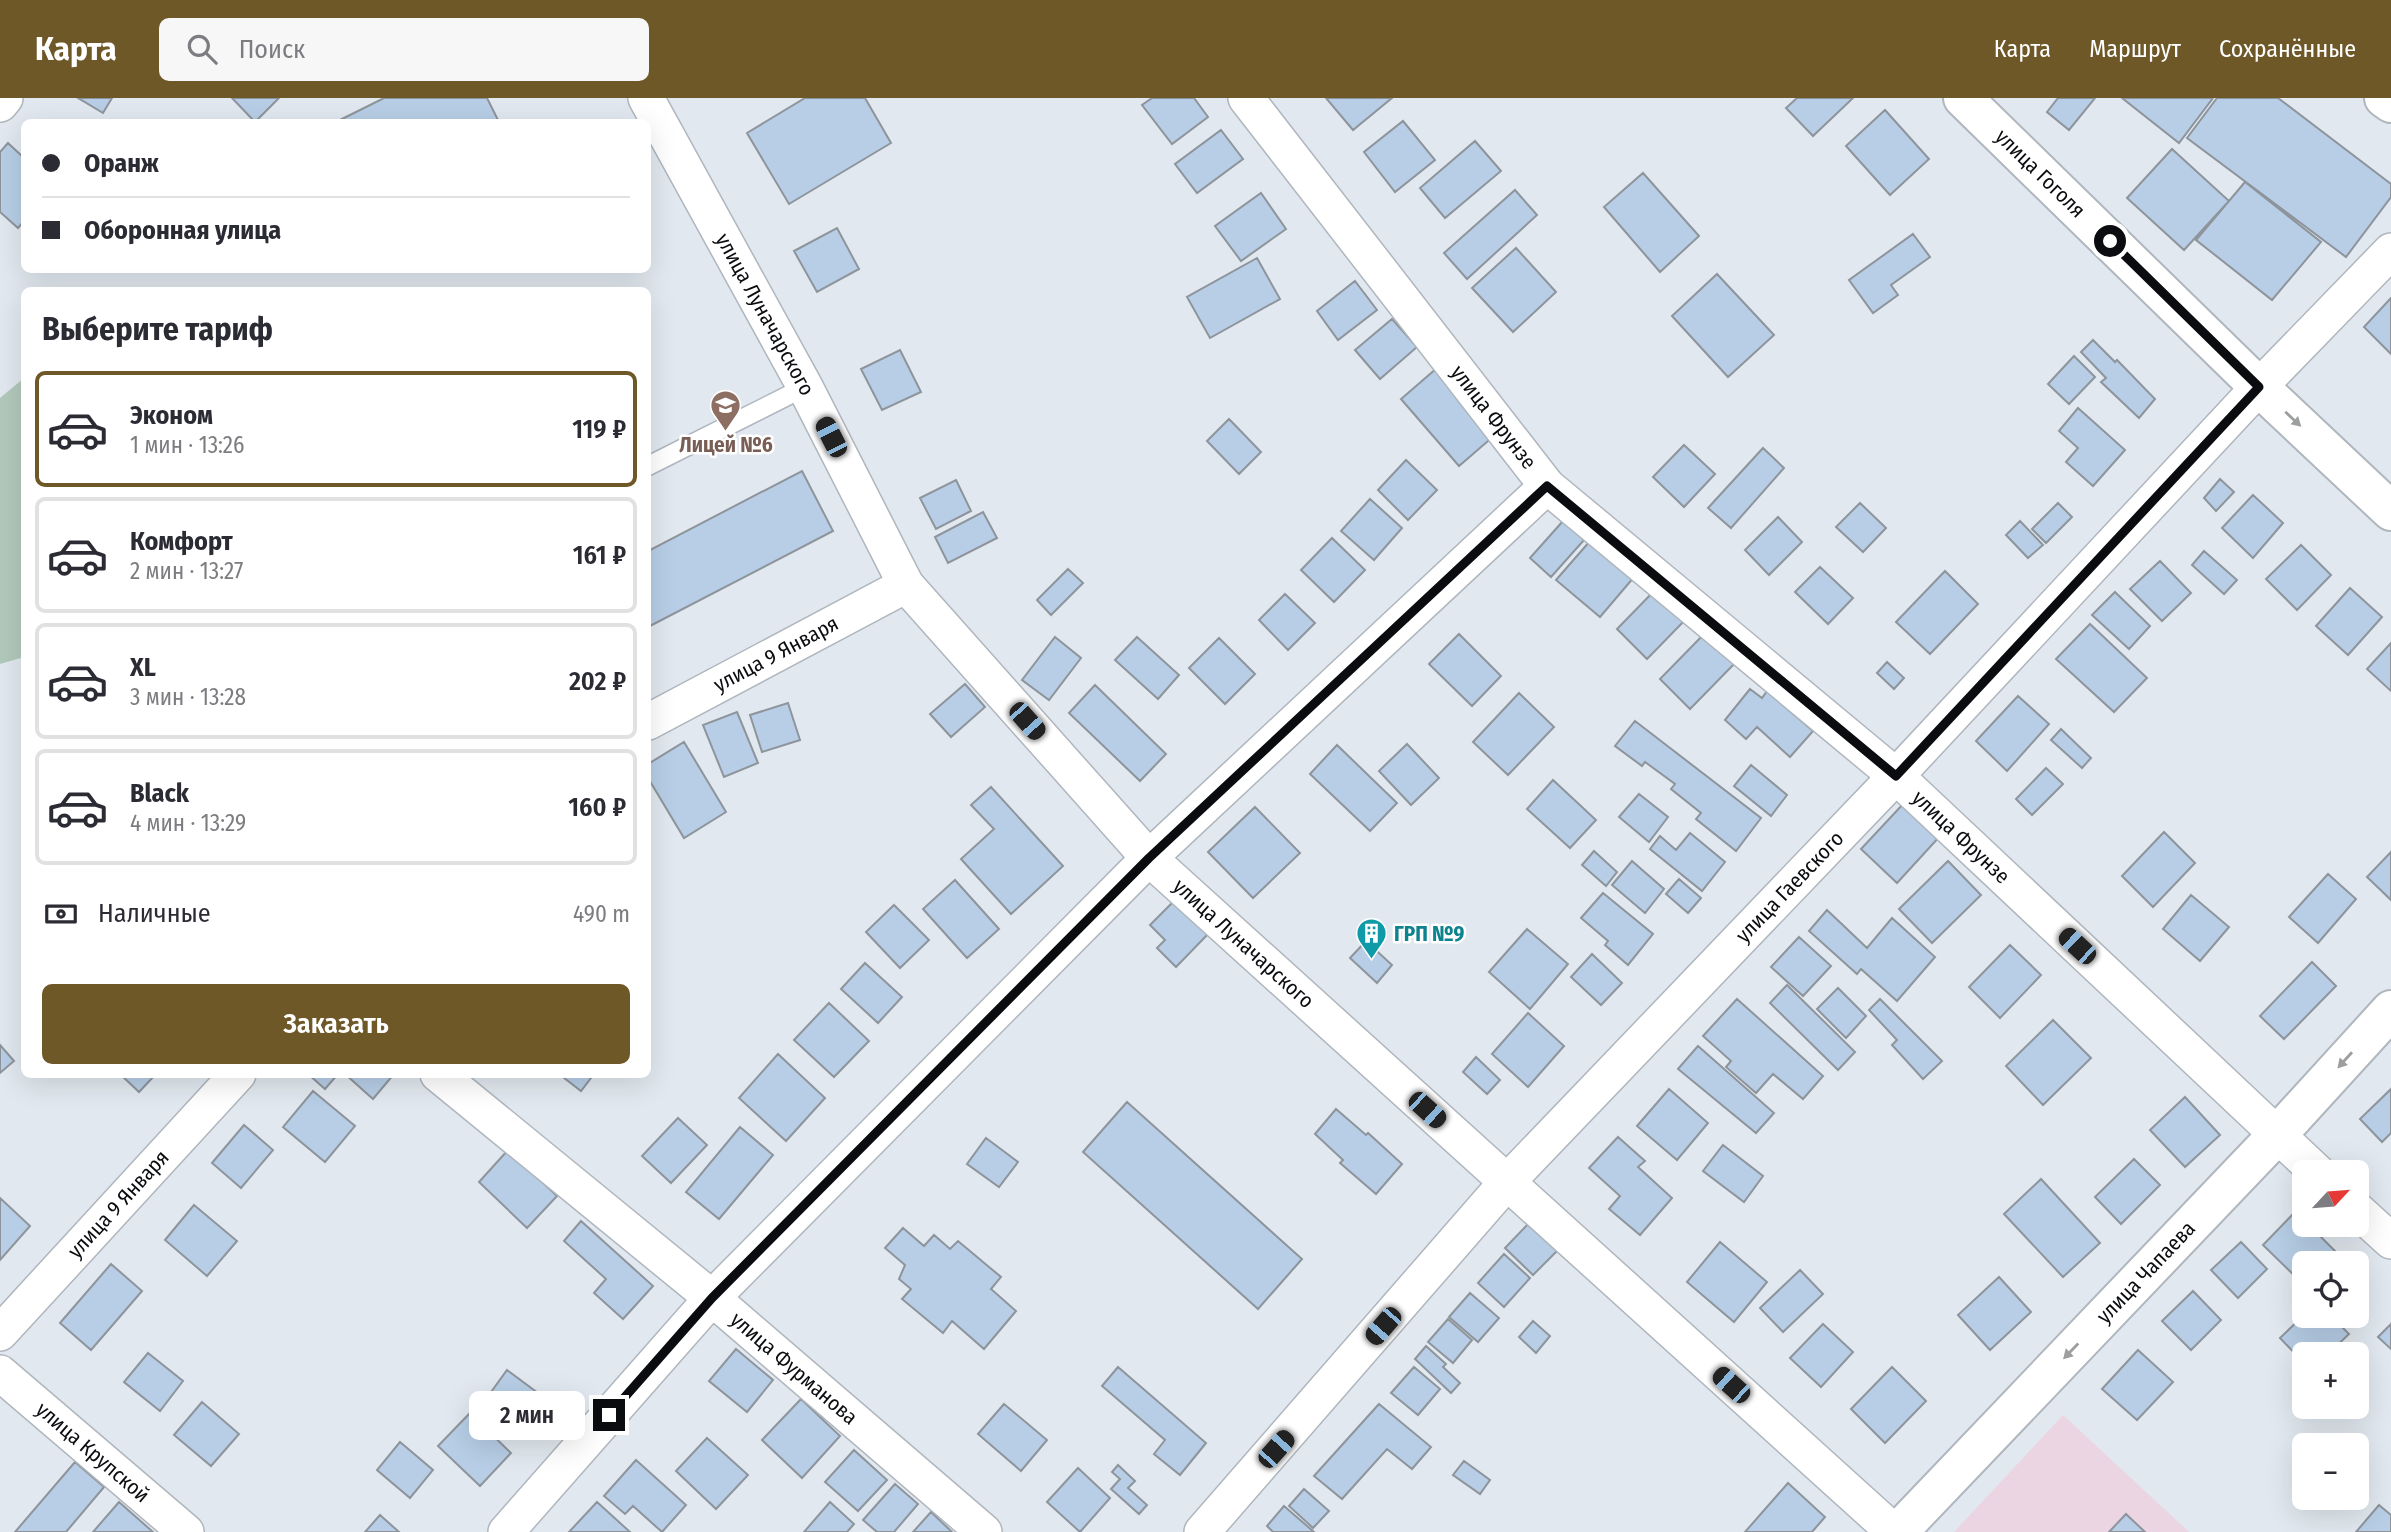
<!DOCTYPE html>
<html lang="ru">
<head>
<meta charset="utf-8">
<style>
  body { margin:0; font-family:"Fira Sans Condensed",sans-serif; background:#f7f7f7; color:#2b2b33; height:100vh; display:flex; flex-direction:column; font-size:26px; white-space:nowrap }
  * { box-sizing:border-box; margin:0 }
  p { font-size:23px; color:#7c7c81 }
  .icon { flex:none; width:38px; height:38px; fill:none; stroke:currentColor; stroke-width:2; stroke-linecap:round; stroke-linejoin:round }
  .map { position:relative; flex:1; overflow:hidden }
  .sheet { position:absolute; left:21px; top:189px; width:630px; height:791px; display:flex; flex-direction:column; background:#fff; border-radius:10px; box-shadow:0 7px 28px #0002 }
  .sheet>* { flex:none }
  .hud { position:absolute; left:21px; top:21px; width:630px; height:154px; border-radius:10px; box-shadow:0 7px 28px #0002; display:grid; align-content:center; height:154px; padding:0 21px; background:#fff }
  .needle { width:46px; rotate:64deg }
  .tools { position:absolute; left:2292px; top:1062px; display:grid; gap:14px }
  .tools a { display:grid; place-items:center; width:77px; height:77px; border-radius:10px; background:#fff; box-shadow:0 7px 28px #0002; font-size:35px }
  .end { position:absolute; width:32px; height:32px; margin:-16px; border:9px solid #0a0c0f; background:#fff; box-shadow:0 0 0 4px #fff }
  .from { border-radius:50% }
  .bubble { position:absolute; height:49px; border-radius:10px; background:#fff; box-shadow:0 7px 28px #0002; font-size:23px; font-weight:600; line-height:49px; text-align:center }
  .car { position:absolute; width:21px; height:42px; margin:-21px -10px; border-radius:9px; box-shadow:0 0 5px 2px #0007; background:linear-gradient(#222 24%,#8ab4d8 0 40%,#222 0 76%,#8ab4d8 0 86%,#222 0) }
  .hud b { display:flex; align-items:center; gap:24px; height:66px; font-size:26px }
  .hud b+b { border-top:2px solid #e1e1e2 }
  .hud i { width:18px; height:18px; background:#2b2b33 }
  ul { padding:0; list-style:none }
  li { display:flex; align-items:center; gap:21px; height:116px; margin:0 14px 10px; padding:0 7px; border:4px solid #e1e1e2; border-radius:10px }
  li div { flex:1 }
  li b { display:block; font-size:26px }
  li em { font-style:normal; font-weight:600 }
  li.current { border-color:#6e5828 }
  li>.icon { width:63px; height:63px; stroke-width:1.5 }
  h2 { padding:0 21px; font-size:32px; line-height:84px }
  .pay { display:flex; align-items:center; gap:18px; height:77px; padding:0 21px; font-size:26px }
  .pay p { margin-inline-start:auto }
  .cta { display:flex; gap:14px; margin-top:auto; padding:14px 21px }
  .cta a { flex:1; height:80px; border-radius:10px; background:#6e5828; color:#fff; font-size:28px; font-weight:600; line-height:80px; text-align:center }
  header { display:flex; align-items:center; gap:42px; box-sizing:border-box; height:98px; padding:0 35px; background:#6e5828; color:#fff }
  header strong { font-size:33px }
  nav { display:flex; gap:38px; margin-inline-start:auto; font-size:24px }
  .search { width:490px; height:63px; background:#f7f7f7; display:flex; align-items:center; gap:18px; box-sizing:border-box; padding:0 24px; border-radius:10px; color:#7c7c81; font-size:26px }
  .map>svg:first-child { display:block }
  .industrial { fill:#ecd5e2 }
  .green { fill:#b1c9bb }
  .building { fill:#b7cee6; stroke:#8e949b; stroke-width:2 }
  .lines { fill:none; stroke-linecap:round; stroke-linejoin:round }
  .lane-casing { stroke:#afb6bd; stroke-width:21 }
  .street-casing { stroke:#afb6bd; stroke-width:38 }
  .secondary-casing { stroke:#afb6bd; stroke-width:42 }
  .lane { stroke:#fff; stroke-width:18 }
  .street { stroke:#fff; stroke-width:35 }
  .secondary { stroke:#fff; stroke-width:38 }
  .oneway { fill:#9d9e9f }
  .route { stroke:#0a0c0f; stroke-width:9 }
  .labels { text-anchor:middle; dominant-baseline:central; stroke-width:5; stroke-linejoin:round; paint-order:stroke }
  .street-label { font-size:21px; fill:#0a0c0f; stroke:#fff }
  .education-label { font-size:21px; font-weight:bold; fill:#785e54; stroke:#fff }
  .culture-label { font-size:21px; font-weight:bold; fill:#0d838f; stroke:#fff; text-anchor:start }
</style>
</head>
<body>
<header>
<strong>Карта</strong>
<div class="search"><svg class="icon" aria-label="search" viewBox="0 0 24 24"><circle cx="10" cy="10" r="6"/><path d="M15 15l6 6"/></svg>Поиск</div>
<nav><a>Карта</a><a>Маршрут</a><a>Сохранённые</a></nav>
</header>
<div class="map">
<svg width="2391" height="1434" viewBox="0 0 2391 1434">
  <rect width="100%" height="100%" fill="#e1e8ef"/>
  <path class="industrial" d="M2063,1317l126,117h-235z"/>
  <path class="green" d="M24,280v279l-24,7v-266z"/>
  <path class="building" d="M78,0h34l-9,15z
    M232,0h47l-24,24z
    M384,0h103l11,22 -5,2h-157z
    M805,0h60l26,45 -102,61 -42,-71z
    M1152,0h42l14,19 -36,27 -30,-39z
    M1326,0h66l-39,32z
    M1797,0h56l-40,38 -27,-28z
    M2058,0h37l-26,32 -22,-18z
    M2122,0h91l-34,45z
    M2217,0h61l113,86v13l-45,60 -159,-119z
    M1885,12l44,49 -39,36 -44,-49z
    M1403,23l32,39 -40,32 -31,-40z
    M1221,32l22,29 -46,34 -22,-29z
    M1475,43l26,30 -56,47 -25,-30z
    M8,45l16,15v63l-6,7 -18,-16v-60z
    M2172,51l57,52 -45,49 -57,-52z
    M1643,75l56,63 -39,36 -56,-65z
    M2245,84l76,60 -49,58 -76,-60z
    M1515,92l22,25 -70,64 -23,-26z
    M1261,95l25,36 -45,32 -26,-35z
    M837,130l22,41 -42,23 -23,-41z
    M1913,136l17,23 -39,28 7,10 -25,18 -24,-33z
    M1516,150l40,44 -43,40 -41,-44z
    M1257,160l23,41 -70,39 -23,-41z
    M1717,176l57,61 -46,42 -56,-61z
    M1355,183l22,29 -39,30 -21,-29z
    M2391,200v56l-27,-27z
    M1392,221l25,28 -37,32 -25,-29z
    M2093,242l22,22 2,-2 38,39 -16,19 -38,-36 5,-4 -25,-26z
    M900,252l21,42 -39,18 -21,-41z
    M2074,258l21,21 -26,27 -21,-20z
    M1437,270l58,67 -36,31 -58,-67z
    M2078,310l47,42 -32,36 -27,-24 12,-14 -19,-17z
    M1229,321l32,33 -22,22 -32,-33z
    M1684,347l31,29 -31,33 -31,-30z
    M1763,350l21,20 -53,60 -23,-20z
    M1406,362l31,30 -29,30 -30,-30z
    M802,373l31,60 -185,96v-76z
    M2220,381l14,13 -18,19 -12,-13z
    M956,382l15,31 -35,18 -16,-31z
    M2253,397l30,28 -30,35 -31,-30z
    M1370,401l32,29 -28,32 -33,-29z
    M1860,405l26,25 -23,24 -27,-25z
    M2058,405l14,14 -26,26 -14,-14z
    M983,414l14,26 -49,25 -13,-26z
    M1571,414l21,19 -41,46 -21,-19z
    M1778,419l24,25 -33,33 -24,-25z
    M2020,423l23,24 -15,13 -22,-23z
    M1597,435l43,37 -40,47 -44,-37z
    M1332,440l33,32 -31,32 -33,-32z
    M2301,447l30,30 -34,35 -31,-31z
    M2204,453l33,29 -13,14 -32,-29z
    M2160,463l31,32 -29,28 -32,-32z
    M1820,469l33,31 -25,26 -33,-32z
    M1068,471l15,14 -32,32 -14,-15z
    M1945,473l33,33 -48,50 -34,-32z
    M1659,488l30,30 -42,43 -30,-30z
    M2350,490l32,29 -34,38 -32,-29z
    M2115,494l35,34 -21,23 -37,-34z
    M1285,496l30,29 -27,27 -29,-30z
    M2090,526l57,54 -33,34 -58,-53z
    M1709,531l30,30 -49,50 -30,-30z
    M1459,536l42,42 -29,30 -43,-42z
    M1055,539l26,21 -32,42 -27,-20z
    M1137,539l42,38 -21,24 -43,-39z
    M1219,540l36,36 -30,30 -36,-36z
    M2391,545v48l-24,-22z
    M1887,564l17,16 -10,11 -17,-16z
    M965,586l20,23 -34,30 -21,-23z
    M1095,587l71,69 -26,27 -71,-68z
    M1750,591l12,9 5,-7 46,40 -23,26 -33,-30 -11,12 -21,-19z
    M1519,595l35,34 -46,48 -35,-33z
    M2018,598l31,28 -42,47 -31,-30z
    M788,605l12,37 -38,12 -12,-37z
    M737,614l21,51 -34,14 -21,-52z
    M1635,623l126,97 -25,33 -40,-32 5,-6 -30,-24 4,-5 -30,-22 -3,4 -27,-20z
    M2061,631l30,29 -9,10 -31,-28z
    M684,644l42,70 -42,26 -36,-60v-14z
    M1407,646l32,34 -28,27 -32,-34z
    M1337,647l60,58 -27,28 -60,-57z
    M1751,667l36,30 -16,21 -37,-30z
    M2046,670l17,16 -31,31 -16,-16z
    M1553,682l43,40 -26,28 -43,-39z
    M991,689l72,79 -52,48 -50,-55 33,-30 -23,-24z
    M1639,696l29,23 -19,25 -30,-25z
    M1905,704l36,33 -44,48 -36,-34z
    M1255,709l45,46 -47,45 -45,-46z
    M2164,734l31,31 -42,44 -31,-31z
    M1690,735l35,29 -23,29 -52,-42 10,-13 16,14z
    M1594,753l23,21 -11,14 -24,-21z
    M2391,754v48l-24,-23z
    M1632,763l32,28 -19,24 -33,-28z
    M1948,763l33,34 -49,48 -33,-34z
    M2328,776l28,25 -38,44 -29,-26z
    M1679,781l22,19 -13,15 -22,-19z
    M955,782l44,49 -32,29 -44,-49z
    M1603,795l50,41 -25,31 -23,-20 3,-4 -27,-23z
    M2191,797l38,32 -29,34 -37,-32z
    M1175,802l34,33 -33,34 -19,-19 8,-8 -15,-15z
    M894,807l35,35 -29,28 -34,-36z
    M1827,812l40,38 25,-30 43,39 -38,44 -36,-32 -4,5 -48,-43z
    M1527,831l41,35 -38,45 -41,-37z
    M1799,839l32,29 -28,30 -32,-29z
    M1366,843l26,24 -15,18 -27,-25z
    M2010,847l31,30 -41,43 -31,-31z
    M1592,856l30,29 -21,22 -30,-28z
    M2312,864l24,24 -52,53 -24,-23z
    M865,865l37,34 -24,26 -37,-34z
    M1787,887l68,67 -17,18 -68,-67z
    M1838,890l28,28 -20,22 -29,-29z
    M1737,901l86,77 -20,23 -30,-25 -17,19 -30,-26 5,-6 -28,-25z
    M1880,901l62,62 -19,18 -31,-34 5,-5 -28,-30z
    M829,905l40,38 -35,36 -40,-37z
    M1528,915l36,33 -36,41 -36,-33z
    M2053,922l38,38 -48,47 -37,-39z
    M0,947l14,16 -14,12z
    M1698,948l76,67 -18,20 -78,-64z
    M778,956l47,44 -39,43 -47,-43z
    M1476,959l24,23 -13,14 -24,-22z
    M120,976h36l-17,18z
    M308,976h30l-13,15z
    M345,976h49l-21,25z
    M559,976h35l-13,17z
    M1669,991l39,34 -31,37 -40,-34z
    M2391,991v44l-9,9 -22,-23z
    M313,993l42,35 -30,36 -42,-35z
    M2185,999l35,38 -35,32 -35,-37z
    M1127,1004l175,157 -44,50 -175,-157z
    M1336,1011l30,26 2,-2 34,31 -26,30 -36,-31 3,-3 -28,-26z
    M678,1020l29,27 -36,38 -29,-27z
    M244,1027l29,25 -32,38 -29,-25z
    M740,1029l33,28 -54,64 -33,-27z
    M1618,1039l27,24 -7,6 34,31 -32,37 -31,-26 11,-13 -31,-28z
    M986,1040l32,24 -19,25 -32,-23z
    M1723,1047l40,31 -19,26 -41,-31z
    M508,1052l49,46 -30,32 -48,-46z
    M2134,1061l26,26 -39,39 -26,-27z
    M2041,1081l59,64 -37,34 -59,-63z
    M0,1100l30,28 -30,34z
    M194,1107l43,36 -30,35 -42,-36z
    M2295,1114l10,9v4h4l30,30 -9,9h-25v22l-42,-41z
    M581,1123l72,65 -30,33 -29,-26 12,-14 -42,-38z
    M1530,1124l29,27 -26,26 -28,-27z
    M903,1130l21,18 10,-11 16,14 8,-8 43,36 -10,12 25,22 -32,38 -32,-28 -9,12 -41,-34 9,-10 -12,-10 6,-14 -20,-17z
    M1720,1144l47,40 -33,40 -47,-40z
    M2241,1144l26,27 -29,29 -27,-28z
    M1504,1156l26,24 -26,29 -26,-24z
    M111,1166l31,27 -51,59 -31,-27z
    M1800,1172l23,24 -40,38 -23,-24z
    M1999,1179l32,35 -41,38 -32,-35z
    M2193,1193l28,29 -30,30 -29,-29z
    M1470,1195l29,25 -21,24 -29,-25z
    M2305,1216v2h26l18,18 -21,20h-23v10l-25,-26z
    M1448,1221l24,21 -19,23 -25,-21z
    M1533,1223l17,15 -14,17 -17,-16z
    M1823,1226l30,28 -32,35 -31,-29z
    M2391,1226v25l-13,-12z
    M1426,1248l20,18 -3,3 17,16 -9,10 -36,-34z
    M736,1251l37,31 -26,32 -38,-31z
    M2138,1252l35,32 -36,38 -35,-31z
    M148,1255l35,28 -23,30 -36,-29z
    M1118,1269l88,76 -26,32 -26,-21 11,-14 -63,-54z
    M1414,1269l26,22 -22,26 -27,-22z
    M1892,1269l34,34 -41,42 -34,-34z
    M507,1272l39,29 -25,35 -40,-28z
    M801,1301l39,37 -38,42 -40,-38z
    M202,1304l37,32 -28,32 -37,-31z
    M1004,1306l43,36 -26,31 -43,-37z
    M1379,1306l52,43 -19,22 -25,-20 -45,50 -28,-23z
    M470,1315l41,40 -31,33 -42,-40z
    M707,1340l41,37 -32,34 -40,-38z
    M400,1344l33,28 -23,28 -33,-28z
    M854,1352l33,30 -29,31 -33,-29z
    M636,1362l50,45 -24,27 -29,-26 -8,8 -21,-18z
    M1464,1363l26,19 -10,14 -27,-19z
    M75,1364l29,25 -38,45h-51z
    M1118,1367l17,16 -7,7 19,17 -8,9 -28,-25 9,-10 -8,-7z
    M1078,1370l32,30 -30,34 -33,-30z
    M1788,1385l37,34 -13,15h-67z
    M895,1386l23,20 -24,28h-17l-14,-12z
    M1304,1391l25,22 -16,17 -24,-22z
    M119,1404l34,30h-60z
    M597,1404l33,30h-61z
    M830,1404l24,22 -7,8h-43z
    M2379,1407l12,10v17h-35z
    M1284,1408l30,26h-41l-6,-6z
    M931,1414l21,20h-39z
    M2126,1416l19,18h-36z
    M380,1417l19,17h-34z"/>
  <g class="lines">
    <defs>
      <path id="lane" d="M648,368l157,-79"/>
      <g id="street">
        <path id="s1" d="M646,0l159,289 101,198 243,273 745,674"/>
        <path id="s2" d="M1246,0l301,388 349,290 421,396"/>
        <path d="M0,6l5,-6"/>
        <path id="s3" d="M648,624l258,-137"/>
        <path id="s4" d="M438,976l274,224 272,234"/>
        <path d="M2357,1112l34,31"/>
        <path id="s5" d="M0,1235l238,-259"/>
        <path id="s6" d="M0,1275l186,159"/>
        <path d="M506,1434l206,-234 437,-440 398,-372"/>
        <path id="s7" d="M1202,1434l304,-349 390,-407 363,-389 132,-136"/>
      </g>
      <g id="secondary">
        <path id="s8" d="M1963,0l296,289 132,124"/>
        <path d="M2384,0l7,5"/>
        <path id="s9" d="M1898,1434l379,-397 114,-125"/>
      </g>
    </defs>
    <use href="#lane" class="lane-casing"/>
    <use href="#street" class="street-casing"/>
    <use href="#secondary" class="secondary-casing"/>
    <use href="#lane" class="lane"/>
    <use href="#street" class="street"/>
    <use href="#secondary" class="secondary"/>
  </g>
  <defs><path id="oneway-solid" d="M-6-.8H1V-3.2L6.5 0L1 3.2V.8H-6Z" transform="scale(1.75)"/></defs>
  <g class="oneway">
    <use href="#oneway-solid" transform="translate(2293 321) rotate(43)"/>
    <use href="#oneway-solid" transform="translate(2345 962) rotate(132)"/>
    <use href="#oneway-solid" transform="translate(2071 1253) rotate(134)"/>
  </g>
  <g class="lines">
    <path class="route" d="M609,1317l103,-117 437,-440 398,-372 349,290 363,-389 -149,-146"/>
  </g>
  <defs>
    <symbol id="school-pin" viewBox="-11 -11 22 30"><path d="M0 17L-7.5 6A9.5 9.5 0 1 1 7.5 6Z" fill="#8d6e63" stroke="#fff"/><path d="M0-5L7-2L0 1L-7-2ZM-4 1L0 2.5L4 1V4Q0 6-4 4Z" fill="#fff"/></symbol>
    <symbol id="building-pin" viewBox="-11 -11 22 30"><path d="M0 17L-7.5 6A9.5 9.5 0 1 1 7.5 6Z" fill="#0f9aa8" stroke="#fff"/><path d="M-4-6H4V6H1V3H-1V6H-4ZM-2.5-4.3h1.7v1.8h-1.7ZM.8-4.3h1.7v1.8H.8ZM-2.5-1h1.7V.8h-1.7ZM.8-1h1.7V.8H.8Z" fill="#fff"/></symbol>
  </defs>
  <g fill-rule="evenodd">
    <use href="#school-pin" x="708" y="290" width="35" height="47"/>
    <use href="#building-pin" x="1354" y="818" width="35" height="47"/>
  </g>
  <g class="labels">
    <g class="street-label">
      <text stroke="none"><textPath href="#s8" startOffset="108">улица Гоголя</textPath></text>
      <text stroke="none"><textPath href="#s1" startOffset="247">улица Луначарского</textPath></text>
      <text stroke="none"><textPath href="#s2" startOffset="404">улица Фрунзе</textPath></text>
      <text stroke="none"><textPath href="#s3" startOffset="145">улица 9 Января</textPath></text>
      <text stroke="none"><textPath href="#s2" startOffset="1034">улица Фрунзе</textPath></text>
      <text stroke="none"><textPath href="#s7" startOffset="873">улица Гаевского</textPath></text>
      <text stroke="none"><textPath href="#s1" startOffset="1045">улица Луначарского</textPath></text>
      <text stroke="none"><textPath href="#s5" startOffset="175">улица 9 Января</textPath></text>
      <text stroke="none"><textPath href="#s9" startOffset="359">улица Чапаева</textPath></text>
      <text stroke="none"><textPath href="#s4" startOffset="462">улица Фурманова</textPath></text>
      <text stroke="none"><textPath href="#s6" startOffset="122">улица Крупской</textPath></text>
    </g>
    <g class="education-label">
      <text x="726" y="347">Лицей №6</text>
    </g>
    <g class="culture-label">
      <text x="1394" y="836">ГРП №9</text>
    </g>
  </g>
</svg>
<div class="tools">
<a><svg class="needle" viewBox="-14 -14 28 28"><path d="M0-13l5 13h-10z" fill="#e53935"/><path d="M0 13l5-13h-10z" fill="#7c7c81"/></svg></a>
<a><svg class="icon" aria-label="locate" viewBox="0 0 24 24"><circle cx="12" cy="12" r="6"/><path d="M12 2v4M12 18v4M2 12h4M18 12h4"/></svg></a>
<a>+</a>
<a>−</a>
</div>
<i class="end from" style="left:2110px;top:143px"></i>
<i class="end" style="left:609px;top:1317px"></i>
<div class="bubble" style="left:469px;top:1293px;width:116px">2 мин</div>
<i class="car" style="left:831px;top:339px;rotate:333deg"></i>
<i class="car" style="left:1027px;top:623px;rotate:138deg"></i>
<i class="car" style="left:2077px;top:848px;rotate:313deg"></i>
<i class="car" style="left:1427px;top:1012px;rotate:132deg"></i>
<i class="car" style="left:1383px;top:1228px;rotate:221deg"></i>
<i class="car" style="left:1731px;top:1287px;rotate:312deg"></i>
<i class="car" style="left:1276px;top:1351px;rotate:42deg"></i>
<div class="hud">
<b><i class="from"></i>Оранж</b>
<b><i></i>Оборонная улица</b>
</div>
<section class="sheet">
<h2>Выберите тариф</h2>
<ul>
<li class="current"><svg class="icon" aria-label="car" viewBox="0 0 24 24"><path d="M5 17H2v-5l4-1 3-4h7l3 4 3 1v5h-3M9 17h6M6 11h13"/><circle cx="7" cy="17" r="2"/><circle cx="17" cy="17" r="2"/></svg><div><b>Эконом</b><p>1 мин · 13:26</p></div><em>119 ₽</em></li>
<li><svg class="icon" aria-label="car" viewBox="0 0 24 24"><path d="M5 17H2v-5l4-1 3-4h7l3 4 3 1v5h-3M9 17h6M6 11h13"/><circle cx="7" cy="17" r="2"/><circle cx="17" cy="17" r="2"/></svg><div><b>Комфорт</b><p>2 мин · 13:27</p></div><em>161 ₽</em></li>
<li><svg class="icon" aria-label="car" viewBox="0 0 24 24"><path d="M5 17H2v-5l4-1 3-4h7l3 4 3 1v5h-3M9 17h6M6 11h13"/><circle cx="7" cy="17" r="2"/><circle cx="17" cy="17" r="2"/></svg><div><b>XL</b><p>3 мин · 13:28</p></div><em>202 ₽</em></li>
<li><svg class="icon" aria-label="car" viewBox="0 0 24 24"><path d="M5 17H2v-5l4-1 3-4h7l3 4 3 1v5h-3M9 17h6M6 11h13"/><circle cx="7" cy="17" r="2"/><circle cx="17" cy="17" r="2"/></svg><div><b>Black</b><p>4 мин · 13:29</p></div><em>160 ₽</em></li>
</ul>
<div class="pay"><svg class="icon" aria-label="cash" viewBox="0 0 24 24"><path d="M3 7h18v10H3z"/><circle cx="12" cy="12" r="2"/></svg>Наличные<p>490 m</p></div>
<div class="cta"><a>Заказать</a></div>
</section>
</div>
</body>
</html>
